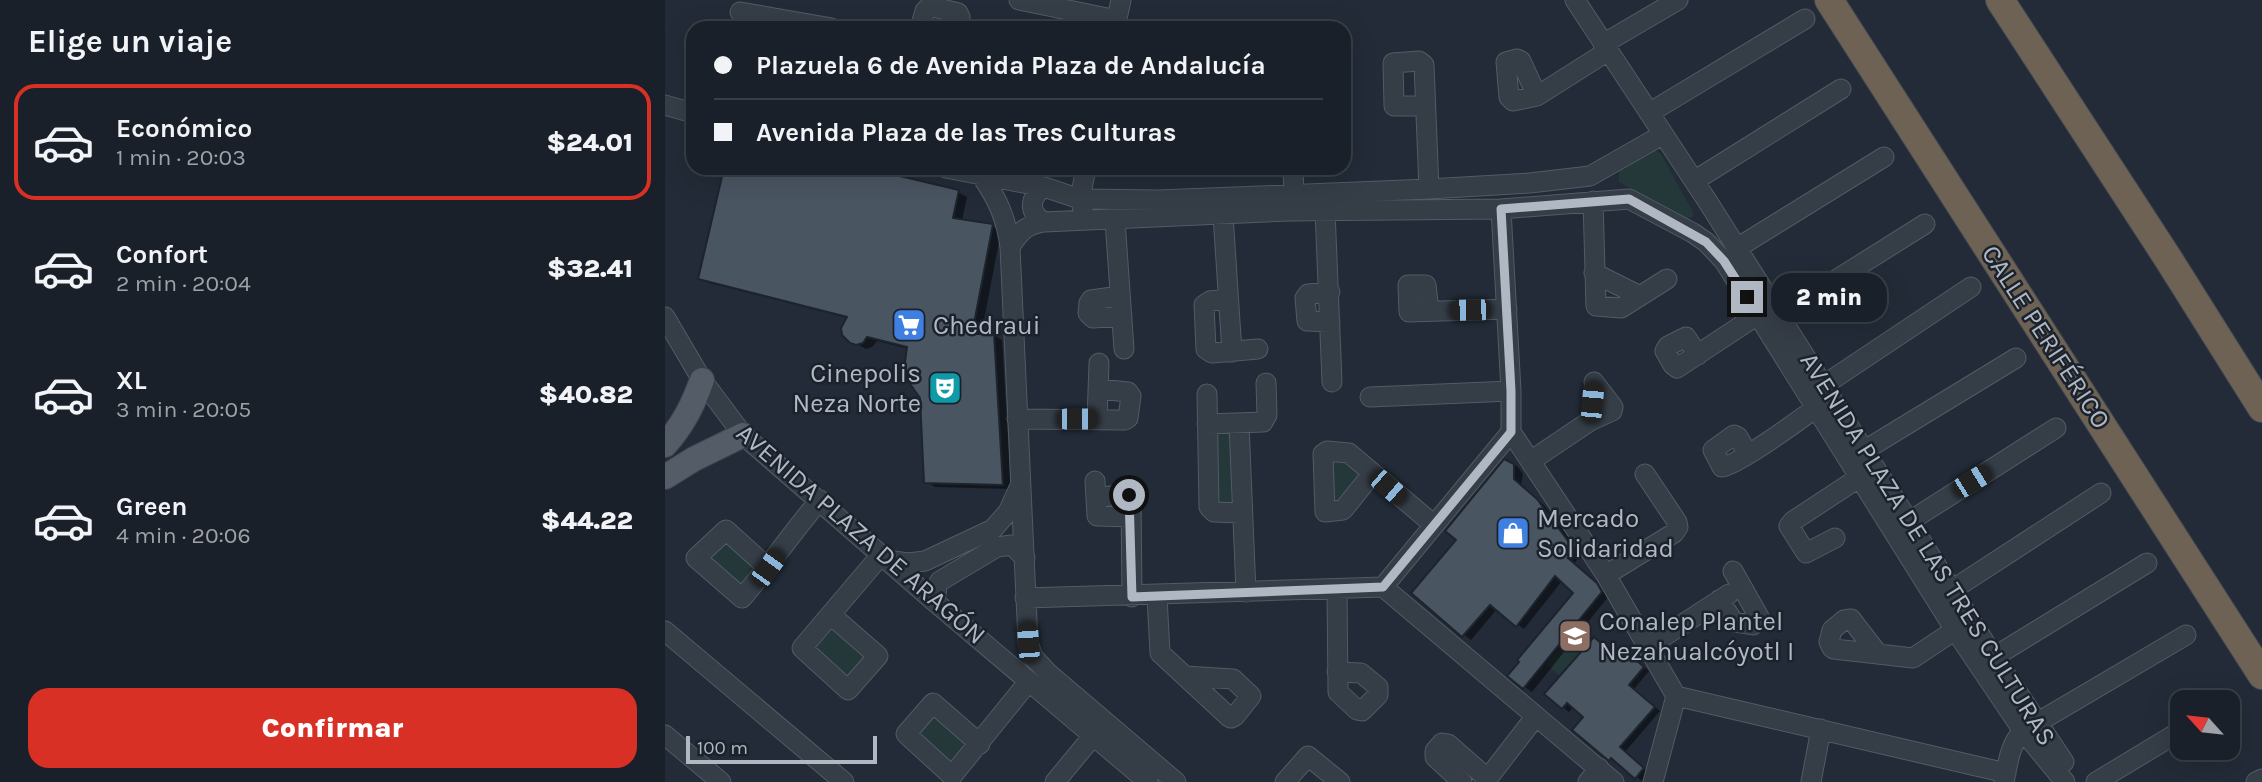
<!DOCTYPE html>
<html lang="es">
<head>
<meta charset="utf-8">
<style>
  body { margin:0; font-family:Karla,sans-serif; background:#272d35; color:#f1f3f6; height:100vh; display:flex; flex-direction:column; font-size:26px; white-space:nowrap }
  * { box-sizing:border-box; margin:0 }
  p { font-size:23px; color:#9fa3a8 }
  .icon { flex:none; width:38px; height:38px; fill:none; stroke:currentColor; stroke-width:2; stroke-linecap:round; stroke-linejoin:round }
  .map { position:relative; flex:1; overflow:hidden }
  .details { display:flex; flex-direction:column; background:#1a2029; width:665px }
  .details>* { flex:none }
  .guide { position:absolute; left:21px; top:21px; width:665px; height:154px; border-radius:21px; box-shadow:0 7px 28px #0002,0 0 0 2px #383e46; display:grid; align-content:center; height:154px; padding:0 28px; background:#1a2029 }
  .needle { width:46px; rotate:297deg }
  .controls { position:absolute; left:1505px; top:690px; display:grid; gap:14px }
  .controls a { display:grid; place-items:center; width:70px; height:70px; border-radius:14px; background:#1a2029; box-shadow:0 7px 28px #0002,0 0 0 2px #383e46; font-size:35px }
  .scale { position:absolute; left:21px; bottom:18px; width:191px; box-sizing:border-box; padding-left:7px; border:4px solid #b0b8c4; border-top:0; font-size:19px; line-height:24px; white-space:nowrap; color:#b0b8c4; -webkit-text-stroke:5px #1b222c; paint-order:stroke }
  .end { position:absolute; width:32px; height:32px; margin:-16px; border:9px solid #b0b8c4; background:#111; box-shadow:0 0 0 4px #111 }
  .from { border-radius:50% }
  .bubble { position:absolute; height:49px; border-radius:21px; background:#1a2029; box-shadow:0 7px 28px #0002,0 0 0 2px #383e46; font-size:23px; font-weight:800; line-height:49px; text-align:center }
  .car { position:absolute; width:21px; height:42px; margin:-21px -10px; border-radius:9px; box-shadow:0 0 5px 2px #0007; background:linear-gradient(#222 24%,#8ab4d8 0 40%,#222 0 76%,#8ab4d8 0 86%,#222 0) }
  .guide b { display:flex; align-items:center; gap:24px; height:66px; font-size:26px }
  .guide b+b { border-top:2px solid #383e46 }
  .guide i { width:18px; height:18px; background:#f1f3f6 }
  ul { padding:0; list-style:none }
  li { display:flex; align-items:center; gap:21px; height:116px; margin:0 14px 10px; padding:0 14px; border:4px solid transparent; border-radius:21px }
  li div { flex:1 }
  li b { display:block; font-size:26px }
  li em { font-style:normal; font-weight:800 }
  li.on { border-color:#d93025 }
  li>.icon { width:63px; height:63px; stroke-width:1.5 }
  h2 { padding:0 28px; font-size:32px; line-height:84px }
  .primary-button { display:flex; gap:14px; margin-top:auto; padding:14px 28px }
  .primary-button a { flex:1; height:80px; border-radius:21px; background:#d93025; color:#fff; font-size:28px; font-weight:800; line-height:80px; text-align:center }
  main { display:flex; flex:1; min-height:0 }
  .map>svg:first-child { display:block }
  .green { fill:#253839 }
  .shadow { fill:#0007 }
  .building { fill:#4a5562; stroke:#1d242e; stroke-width:2 }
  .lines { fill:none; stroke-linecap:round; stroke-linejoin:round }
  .minor-casing { stroke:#535b65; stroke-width:21 }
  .major-casing { stroke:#3f4651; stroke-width:26 }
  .highway-casing { stroke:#404852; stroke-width:30 }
  .minor { stroke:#353d47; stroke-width:19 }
  .major { stroke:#535c67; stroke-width:24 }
  .highway { stroke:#6d6253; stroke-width:28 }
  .route { stroke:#b0b8c4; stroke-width:9 }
  .labels { text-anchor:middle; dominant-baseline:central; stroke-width:5; stroke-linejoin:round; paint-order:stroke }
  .poi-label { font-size:26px; fill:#b0b8c4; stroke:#1b222c; text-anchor:start }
  .street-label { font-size:26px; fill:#b0b8c4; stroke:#1b222c }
</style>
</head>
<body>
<main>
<section class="details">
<h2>Elige un viaje</h2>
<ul>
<li class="on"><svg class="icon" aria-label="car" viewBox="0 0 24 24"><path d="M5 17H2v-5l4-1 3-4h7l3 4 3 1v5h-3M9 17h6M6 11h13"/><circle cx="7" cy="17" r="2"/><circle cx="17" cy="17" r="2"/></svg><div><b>Económico</b><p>1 min · 20:03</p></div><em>$24.01</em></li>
<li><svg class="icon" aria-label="car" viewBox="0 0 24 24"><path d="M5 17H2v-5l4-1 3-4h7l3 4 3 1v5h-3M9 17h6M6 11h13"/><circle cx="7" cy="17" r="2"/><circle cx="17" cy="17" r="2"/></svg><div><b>Confort</b><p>2 min · 20:04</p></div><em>$32.41</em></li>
<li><svg class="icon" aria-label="car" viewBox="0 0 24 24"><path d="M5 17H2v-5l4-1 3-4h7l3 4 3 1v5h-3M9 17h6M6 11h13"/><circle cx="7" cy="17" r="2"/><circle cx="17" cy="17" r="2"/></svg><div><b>XL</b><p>3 min · 20:05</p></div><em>$40.82</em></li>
<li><svg class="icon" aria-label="car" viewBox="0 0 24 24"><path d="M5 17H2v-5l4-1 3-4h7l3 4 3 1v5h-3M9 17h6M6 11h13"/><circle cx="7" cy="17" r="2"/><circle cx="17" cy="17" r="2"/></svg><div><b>Green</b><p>4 min · 20:06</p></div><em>$44.22</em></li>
</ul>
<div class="primary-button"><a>Confirmar</a></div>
</section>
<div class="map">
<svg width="1597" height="782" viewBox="0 0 1597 782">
  <rect width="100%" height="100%" fill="#222b37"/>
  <path class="green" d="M988,148l8,6 32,58v5l-9,2 -65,-37v-13z
    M571,432l3,74 -24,1 -3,-74z
    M682,458l20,16 -36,36v-50z
    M61,536l36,32 -21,24 -39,-35z
    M166,623l38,35 -21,23 -38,-34z
    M912,628l14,12 -31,36 -14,-12z
    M270,711l38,34 -21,24 -38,-34z"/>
  <path class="shadow" d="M61,168h132l100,24 9,5 -5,24 30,5 9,5 -20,105 12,-1 9,5 9,149 -76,-2 -9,-6 -5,-83 -12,-49 -32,-8 -5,6 -6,2 -20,-11 2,-20 -139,-35 -9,-5z
    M845,462l8,5 5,7 -2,11 23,20 37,49 -6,9 29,27 4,7 -76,95 -22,-16 66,-83 -14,-12 -38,48 -27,-20 -26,31 -58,-47 45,-54z
    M968,657l16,14 -15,18 26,22 -35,41 24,21 -7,8 -25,-20 -1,2 -6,-4 -24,-43 -12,-10 -5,6 -22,-18z"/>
  <path class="building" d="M59,168h142l93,22 -6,28 40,6 -21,110h22l9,151 -79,-2 -4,-85 -12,-17 -3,-19 2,-15 -40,-10 -4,6 -7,2 -6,-2 -8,-8 -1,-7 6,-11 -149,-38z
    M839,459l10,5v15l23,20 37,50 -6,9 29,25 5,9 -79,97 -16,-13 12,-14 -2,-2 56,-67 -18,-17 -39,51 -26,-22 -28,32 -51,-44 45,-53 -11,-9z
    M929,637l25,22 7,-8 18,16 -15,18 26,22 -35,40 24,21 -9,11 -24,-21 -2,3 -37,-31 11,-13 -16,-14 -5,6 -18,-15z"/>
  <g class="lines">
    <defs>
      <path id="minor" d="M354,0l98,20
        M910,0l133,202 286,455 70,105
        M75,12l92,16
        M255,28l5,-17 5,-5 28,7 2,4 -2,11
        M450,28l6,-28
        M938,44l75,-44
        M872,96l-16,-35 -4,-2 -11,3 3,35 4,4 24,-5 71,-45
        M0,105l28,8
        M760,106h-31l-1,-43 26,-2 4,3 1,1 5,124
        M984,113l156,-94
        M281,168l98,19 36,12 79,1 270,-11 101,-6 60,-7 72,-41
        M628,168l1,27
        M316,175c17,25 25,42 29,72l18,395 5,15 15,16 128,109
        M1029,181l147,-92
        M928,201l3,105 25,2 46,-29
        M418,209l-3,-10 6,-31
        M836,209l10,182v41l95,143 70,121
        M660,210l7,172
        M558,215l9,137
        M450,220l9,129
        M379,222c-16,-10 -15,-24 0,-35
        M345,247c10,-16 16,-22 34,-25l245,-11 212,-2 128,-10 64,34 13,9 18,19 231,369 68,101 42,51
        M1072,248l147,-91
        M929,273l46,23
        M665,292l-22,2 -3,4 2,23 23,1
        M455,296l-29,4 -2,3 -1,10 5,5 29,-2
        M563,299l-18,2 -6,4 2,44 6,4 46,-4
        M764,311l-3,-26h-18l1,27 98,-3
        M1115,315l145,-91
        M0,317l37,63 41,55 192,167 213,180
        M1033,355l-12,-18 -18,9 -3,5 8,14 4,3 82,-54
        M1159,385l147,-98
        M542,394l2,113 5,5 28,1
        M705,397l141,-6
        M352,419l108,1 3,-2 3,-22 -3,-4 -29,-3
        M432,419l2,-56
        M542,424l56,-2 4,-7 -1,-32
        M574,424l7,168
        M1200,450l151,-92
        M1083,454l-10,-17 -4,-2 -21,15 9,17c12,1 80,-49 95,-60
        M867,460l58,-39 22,-10 1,-4 -19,-25
        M707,474l-29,36 -18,2 -2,-58 4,-3 22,2 85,72
        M430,481l2,35 34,1
        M431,497l32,-2 3,3 1,99
        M1245,521l146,-93
        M1170,538l-29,15 -17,-27 4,-5 67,-44
        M221,560l22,3 17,-2 68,-32 15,-17 11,-24
        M103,568l-42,-38 -30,28 46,40c28,-32 50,-66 78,-98
        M941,575l68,-42 4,-6 -1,-5 -32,-48
        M718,587l231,195
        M1287,590l149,-97
        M492,596l3,57 69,64 2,1 4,-2 16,-20 -18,-17 -48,-3
        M360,598l358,-11 128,-155
        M1054,600l15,22 19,3 7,-6 -27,-48
        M270,602l2,-16 3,-5 57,-34 15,-2 13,13
        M166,615l47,41 -30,34 -46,-42 79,-93
        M0,631l179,151
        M984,646l80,-52
        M1213,654l-27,-35 -7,1 -12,10 -3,12 3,6 2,1 79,9 42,-28
        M1329,657l153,-94
        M672,672l24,1 17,14v8l-16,16 -5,-1 -19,-18 -1,-103
        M1011,696l330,77
        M1563,702l2,-1
        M0,735l56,47
        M315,744l-47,-41 -27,31 46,42 77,-95
        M390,782l38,-46
        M620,782l23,-26 32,26
        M797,782l-27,-25v-6l7,-8 6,1 40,35
        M820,782l51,-66
        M923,782l11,-14
        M988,782l23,-86
        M1146,782l10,-53
        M1339,782c4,-18 5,-37 19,-51l163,-96
        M1431,782l86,-52
        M1591,782l6,-3"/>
      <path id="major" d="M0,445c18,-20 28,-40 37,-65
        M0,477l29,-18 49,-24"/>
      <path id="highway" d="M1164,0l433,675
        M1335,0l169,260 93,148"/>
    </defs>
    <use href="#minor" class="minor-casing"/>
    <use href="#major" class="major-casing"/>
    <use href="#highway" class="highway-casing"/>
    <use href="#minor" class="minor"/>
    <use href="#major" class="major"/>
    <use href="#highway" class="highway"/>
  </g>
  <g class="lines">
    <path class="route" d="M464,495l3,102 251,-10 128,-155v-41l-10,-182 128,-10 77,43 18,19 23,36"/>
  </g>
  <defs>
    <symbol id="supermarket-square" viewBox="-11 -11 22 22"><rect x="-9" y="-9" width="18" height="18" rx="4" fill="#3f7fe0" stroke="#1b222c"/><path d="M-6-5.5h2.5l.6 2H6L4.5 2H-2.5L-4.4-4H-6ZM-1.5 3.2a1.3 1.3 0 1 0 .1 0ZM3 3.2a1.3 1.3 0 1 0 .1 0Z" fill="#fff"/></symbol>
    <symbol id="theatre-square" viewBox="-11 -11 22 22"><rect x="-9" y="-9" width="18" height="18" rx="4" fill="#0f9aa8" stroke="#1b222c"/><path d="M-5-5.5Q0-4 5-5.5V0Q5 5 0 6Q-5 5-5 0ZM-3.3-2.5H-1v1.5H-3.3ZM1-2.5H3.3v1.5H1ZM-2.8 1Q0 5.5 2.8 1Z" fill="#fff"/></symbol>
    <symbol id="shop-square" viewBox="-11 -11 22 22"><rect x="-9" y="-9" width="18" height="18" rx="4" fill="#3f7fe0" stroke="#1b222c"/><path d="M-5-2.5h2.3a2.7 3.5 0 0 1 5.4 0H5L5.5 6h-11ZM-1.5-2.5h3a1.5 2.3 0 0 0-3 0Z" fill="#fff"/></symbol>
    <symbol id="school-square" viewBox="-11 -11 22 22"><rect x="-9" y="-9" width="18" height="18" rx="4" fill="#8d6e63" stroke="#1b222c"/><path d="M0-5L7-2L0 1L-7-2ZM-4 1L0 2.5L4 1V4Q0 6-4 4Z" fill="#fff"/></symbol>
  </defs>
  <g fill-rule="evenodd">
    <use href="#supermarket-square" x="225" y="306" width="38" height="38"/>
    <use href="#theatre-square" x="261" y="369" width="38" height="38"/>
    <use href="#shop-square" x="829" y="514" width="38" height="38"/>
    <use href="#school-square" x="891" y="617" width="38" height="38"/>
  </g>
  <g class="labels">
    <g class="poi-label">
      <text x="268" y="325">Chedraui</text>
      <text x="256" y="373" text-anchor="end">Cinepolis<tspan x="256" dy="30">Neza Norte</tspan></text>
      <text x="872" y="518">Mercado<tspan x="872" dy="30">Solidaridad</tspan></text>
      <text x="934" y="621">Conalep Plantel<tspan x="934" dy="30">Nezahualcóyotl I</tspan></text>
    </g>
    <g class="street-label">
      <text transform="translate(1381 337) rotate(57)">CALLE PERIFÉRICO</text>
      <text transform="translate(196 534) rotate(41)">AVENIDA PLAZA DE ARAGÓN</text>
      <text transform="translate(1263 549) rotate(58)">AVENIDA PLAZA DE LAS TRES CULTURAS</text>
    </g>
  </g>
</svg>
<div class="controls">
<a><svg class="needle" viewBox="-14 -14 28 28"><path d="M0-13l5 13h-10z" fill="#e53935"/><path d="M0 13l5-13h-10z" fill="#9fa3a8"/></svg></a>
</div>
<div class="scale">100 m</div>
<i class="end from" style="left:464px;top:495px"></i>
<i class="end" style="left:1082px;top:297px"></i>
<div class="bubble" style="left:1106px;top:273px;width:116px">2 min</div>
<i class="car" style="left:805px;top:310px;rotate:269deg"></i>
<i class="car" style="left:927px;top:402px;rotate:5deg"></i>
<i class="car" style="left:412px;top:419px;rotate:90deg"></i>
<i class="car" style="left:1307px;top:481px;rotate:58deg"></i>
<i class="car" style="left:723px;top:487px;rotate:131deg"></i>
<i class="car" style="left:103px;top:568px;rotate:36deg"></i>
<i class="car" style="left:363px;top:642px;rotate:356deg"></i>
<div class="guide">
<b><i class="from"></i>Plazuela 6 de Avenida Plaza de Andalucía</b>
<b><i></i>Avenida Plaza de las Tres Culturas</b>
</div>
</div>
</main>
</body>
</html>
